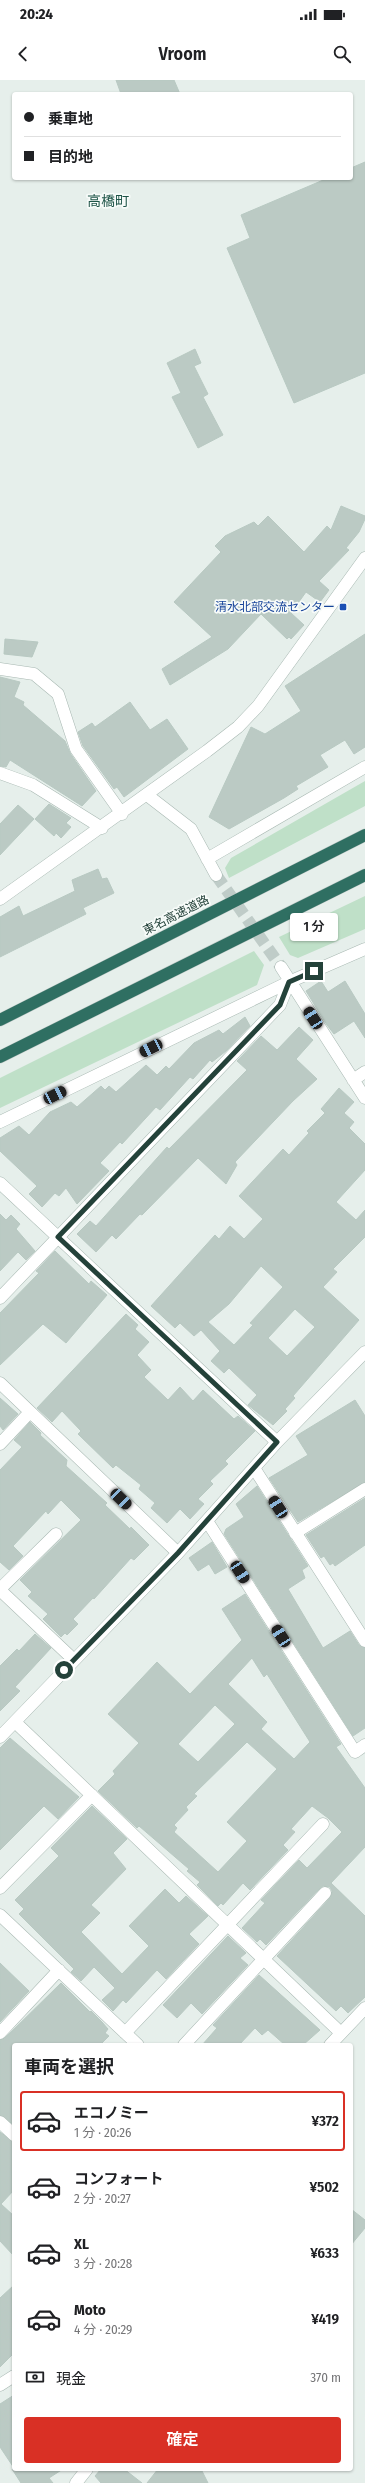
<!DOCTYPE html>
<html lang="ja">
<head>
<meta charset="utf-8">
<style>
  body { margin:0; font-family:"Fira Sans Condensed","Noto Sans JP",sans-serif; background:#f6f6f6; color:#202124; height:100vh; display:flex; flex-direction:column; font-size:15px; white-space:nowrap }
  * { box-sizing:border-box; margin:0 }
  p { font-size:13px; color:#757577 }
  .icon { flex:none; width:22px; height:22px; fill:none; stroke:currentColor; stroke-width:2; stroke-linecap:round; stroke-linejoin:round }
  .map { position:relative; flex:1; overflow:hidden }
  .details { position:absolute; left:12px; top:1963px; width:341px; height:428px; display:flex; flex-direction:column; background:#fff; border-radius:4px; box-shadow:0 1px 3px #0004 }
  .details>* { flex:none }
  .hud { position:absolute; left:12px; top:12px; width:341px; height:88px; border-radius:4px; box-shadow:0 1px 3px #0004; display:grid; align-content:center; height:88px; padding:0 12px; background:#fff }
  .end { position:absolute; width:18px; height:18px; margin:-9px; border:5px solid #24423a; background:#fff; box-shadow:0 0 0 2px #fff }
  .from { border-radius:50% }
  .bubble { position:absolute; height:28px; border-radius:4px; background:#fff; box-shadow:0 1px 3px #0004; font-size:13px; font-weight:600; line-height:28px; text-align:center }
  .car { position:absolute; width:12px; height:24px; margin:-12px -6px; border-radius:5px; box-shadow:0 0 3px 1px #0007; background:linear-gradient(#222 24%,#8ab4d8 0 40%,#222 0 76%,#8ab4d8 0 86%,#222 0) }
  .hud b { display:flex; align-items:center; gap:14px; height:38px; font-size:15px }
  .hud b+b { border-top:1px solid #e0e0e0 }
  .hud i { width:10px; height:10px; background:#202124 }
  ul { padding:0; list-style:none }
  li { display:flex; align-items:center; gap:12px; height:60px; margin:0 8px 6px; padding:0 4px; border:2px solid transparent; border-radius:4px }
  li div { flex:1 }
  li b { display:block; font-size:15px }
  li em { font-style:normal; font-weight:600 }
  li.on { border-color:#d93025 }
  li>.icon { width:36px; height:36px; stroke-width:1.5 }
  h2 { padding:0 12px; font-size:18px; line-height:48px }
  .pay { display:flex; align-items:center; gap:10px; height:44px; padding:0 12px; font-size:15px }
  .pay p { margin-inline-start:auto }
  .action { display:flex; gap:8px; margin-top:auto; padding:8px 12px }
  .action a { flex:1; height:46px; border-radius:4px; background:#d93025; color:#fff; font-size:16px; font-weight:600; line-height:46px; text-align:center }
  .status { display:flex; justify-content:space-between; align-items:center; height:28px; padding:0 20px; background:#fff; direction:ltr }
  .status svg { height:11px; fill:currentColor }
  header { display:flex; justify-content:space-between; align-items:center; height:52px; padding:0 12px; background:#fff; font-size:18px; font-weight:600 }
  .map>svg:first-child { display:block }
  .green { fill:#bfe0c8 }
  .building { fill:#bbcac4; stroke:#b8c9c2; fill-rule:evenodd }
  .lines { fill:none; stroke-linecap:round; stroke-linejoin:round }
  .minor-tunnel { stroke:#bfccc8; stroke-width:12; stroke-dasharray:12 6; stroke-linecap:butt }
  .minor-casing { stroke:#a8b8b2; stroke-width:13 }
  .highway-casing { stroke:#c2cac8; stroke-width:13 }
  .minor { stroke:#fff; stroke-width:12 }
  .highway { stroke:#2f6f62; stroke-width:12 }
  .route { stroke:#24423a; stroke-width:5 }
  .transit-dot { fill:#1a4fb4; stroke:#f7fbf9; stroke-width:1.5 }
  .labels { text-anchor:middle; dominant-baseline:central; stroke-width:3.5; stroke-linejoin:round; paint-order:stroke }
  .transit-label { font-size:12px; fill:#164399; stroke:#f7fbf9; text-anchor:end }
  .street-label { font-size:12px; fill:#24423a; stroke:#f7fbf9 }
  .quarter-label { font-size:14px; fill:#1f5548; stroke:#f7fbf9 }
</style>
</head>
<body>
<div class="status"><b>20:24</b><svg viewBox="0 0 49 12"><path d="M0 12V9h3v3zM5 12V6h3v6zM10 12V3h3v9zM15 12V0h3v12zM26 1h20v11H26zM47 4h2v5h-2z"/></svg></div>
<header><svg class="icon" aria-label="back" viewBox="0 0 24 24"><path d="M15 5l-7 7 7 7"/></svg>Vroom<svg class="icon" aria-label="search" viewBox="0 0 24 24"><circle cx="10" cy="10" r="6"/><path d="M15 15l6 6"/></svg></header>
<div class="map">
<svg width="365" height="2403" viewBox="0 0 365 2403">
  <rect width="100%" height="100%" fill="#e6efeb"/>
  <path class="green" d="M365,701v25l-136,72 -4,-10 6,-10z
    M365,816v33l-67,29 -8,-3 -11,-18z
    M254,871l10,14 -7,20 -257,123v-30z"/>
  <path class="building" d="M116,0h58l6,14h-59z
    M365,82v211l-71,30 -67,-155 23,-10 -9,-23 87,-37h23v-10z
    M195,269l6,14 -7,3 14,28 -5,3 20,38 -25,13 -26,-51 9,-4 -14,-30z
    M341,426l24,10v3l-6,13 -13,16 3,2 -30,31 10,9 -9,12 -14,-10 -15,21 13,12 -13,14 -2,-2 -2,2 -26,-25 -33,35 -58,36 -8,-16 50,-32 -38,-35 47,-50 -6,-6 10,-10 29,-14 4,4 10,-10 36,36 23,-26 4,4z
    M365,554v113l-11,7 -9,-14 -25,15 8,12 -32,19 2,3 -14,9 -55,31 -20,-12 42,-90 14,7 36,-23 -16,-25z
    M5,559l33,3 -6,15 -28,-3z
    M0,597l20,5 -6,15 10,5 -1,3 42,36 5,12 26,38 -14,15 -72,-46 -4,7 -6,-1z
    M130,622l20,28 17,-11 21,30 -64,48 -7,-10 -3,2 -31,-43 -5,-14 14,-9 3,4z
    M49,724l22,14 -5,5 5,4 -10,11 -5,-5 -2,3 -19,-17z
    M18,725l16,14 -34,36v-31z
    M98,789l4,10 5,-1 7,15 -31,15 3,6 -86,43v-40l19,-11 4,10 52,-25 -3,-11z
    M321,901l7,11 17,-11 20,33v24l-11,-17 -20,13 -7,-9 -21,-34z
    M245,937l5,9 -24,25 -14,11 -2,-2 -17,19 -3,-2 -30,33 -4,-3 -34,37 -2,-2 -20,21 9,8 -32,33 -11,-16 -7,8 -4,-3 -13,14 -13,-13 8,-8 -37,-35v-13l19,-12 10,9 21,-23 21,-10 6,5 24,-21 4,4 4,-4 7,6 30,-27 11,10 9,-9 3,3 25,-26 25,-13 4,4z
    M299,947l14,13 -17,19 21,20 -24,22 -58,61 2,3 -11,19 -28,-26 -56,57 -2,-1 -24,25 -4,-4 -16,17 -19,-18 13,-13 6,5 71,-79 2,2 78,-79 -10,-9 24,-25 16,14z
    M339,1008l15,14 -10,11 10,9 -5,6 16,16v26l-29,32 20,18 9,-10v27l-32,32 4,3 -14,15 36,33 -66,76 2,2 -10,11 2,2 -14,14 -25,-20 9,-10 -28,-27 -5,5 -13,-12 9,-10 -19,-21 -7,6 -14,-13 -5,5 -24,-22 64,-71 4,4 11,-13 14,13 19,-20 -24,-23 44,-47 6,6 20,-22 -2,-2 18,-18 -4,-4zM261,1186l22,21 -33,36 3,2 -19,20 -26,-23 21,-18zM295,1229l20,18 -28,29 -19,-18z
    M0,1134l6,6 5,-5 9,9 -4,5 19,22 -9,9 -8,-8 -18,19z
    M55,1171l34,33 2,-3 16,14 -41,48 -23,-19 -43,41v-52l39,-40 -3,-2z
    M126,1234l12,11 -3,4 14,13 -12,13 14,15 -7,7 24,23 12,-13 13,14 10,-11 31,29 4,-3 17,15 -30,30 3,3 -18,17 3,3 -15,15 6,5 -14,15 -10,-10 -13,14 -16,-15 4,-5 -16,-14 2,-4 -25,-20 -3,3 -35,-34 3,-3 -19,-20 -10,11 -15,-14z
    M0,1318l18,16 -15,16 -3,-4z
    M355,1320l10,16v66l-67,40 -29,-44 39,-23 -12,-19z
    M30,1342l11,11 -1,2 27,25 -1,6 41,37 -2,2 25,24 1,-2 18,18 -15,15 -3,-2 -37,41 -1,-1 -20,21 5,5 -11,11 -2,-2 -4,4 -18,-18 5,-5 -20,-18 4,-4 -12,-12 61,-60 -20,-20 -13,14 -2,-3 -33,35 10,10 -14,14 -9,-8v-92l22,-23 -8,-7z
    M257,1406l51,80 -6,4 3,8 -17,11 35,59 27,-17 9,14 6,3v80l-12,8 -129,-202 2,-5 18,-12 -8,-13z
    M365,1418v47l-30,21 -2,-3 -3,2 -6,-9 -3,2 -15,-23z
    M212,1462l15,25 -12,7 -6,-10 -11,7 -9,-13z
    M245,1514l96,150 -5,3 29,41v59l-34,36 34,33v81l-17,16 -7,-7 -5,5 -59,-55 53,-58 2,-7 -2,-4 -7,-1 -3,2 -54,57 -6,-6 -3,3 -15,-14 23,-25 -4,-3 38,-40 8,8 35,-36 -14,-14 -16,-12 -21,23 4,3 -12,13 5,5 -38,40 -7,-7 -20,22 -2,-2 -3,3 -21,-21 3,-3 -13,-11 2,-2 -50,-43 -2,2 -39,-37 17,-17 -2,-3 26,-28 -31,-29 49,-52 33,32 52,-54 -20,-31zM252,1578l12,19 3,-3 43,68 -16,17 -33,-30 6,-7 -39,-38zM215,1625l20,19 -37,38 -20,-18zM247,1662l30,27 -50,53 20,19 -29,31 -44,-40 3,-4 -3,-3 14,-15 -2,-3 11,-11 -3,-2z
    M35,1554l16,14 -36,39 5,4 -20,20v-45l17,-17 2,2z
    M10,1658l69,59 -21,22 -14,-13 -44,44v-102z
    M92,1726l35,33 -14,14 13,16 -35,36 9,8 -19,19 41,42 27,-28 -20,-20 36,-37 14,14 7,-7 22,20 -19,18 10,10 -33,35 -9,-9 -31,33 -3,-3 -10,11 -11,-11 13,-12 -21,-21 -13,14 -10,-9 3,-3 -55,-55 5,-5 -9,-9 44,-44 -8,-8z
    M228,1856l18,17 -6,5 8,7 -46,49 -11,-11 -14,15 -14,-13z
    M0,1883l29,28 -29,31z
    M259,1895l61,55 -17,15h-18l-17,-15 -6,5 -7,-7 -16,17h-37l15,-17 -4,-3z
    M61,1903l29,29 1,-1 11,11 6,7 -3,4 4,3 -9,9h-86v80l-14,-10v-75l5,-2z
    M0,2052l14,10v48l-13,14 13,12v40l-14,-15z
    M351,2129l14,11v8l-14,17z
    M14,2205v68l-14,14v-69z
    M14,2315v73l-14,-21v-43z
    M12,2389h51l-14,9 4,5h-32z
    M101,2389h23l18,14h-41l-6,-7z
    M158,2389h43l7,14h-61z"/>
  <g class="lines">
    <path class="minor-tunnel" d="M216,795l65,92"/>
    <defs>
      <path id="minor" d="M0,589l34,5 24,20 18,55 46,65
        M0,693l33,12 69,43
        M147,715l44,34 25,46
        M207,779l158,-92
        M0,819l207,-148 31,-24 20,-21 107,-148
        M281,887l84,131
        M353,1000l12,-8
        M0,1042l289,-140 76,-33
        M0,1103l277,259
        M0,1218l280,-293 9,-23
        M0,1303l178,170
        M0,1364l30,-32
        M254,1388l111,173
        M207,1441l148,231 10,-7
        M295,1453l70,-44
        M0,1509l56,-55
        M0,1510l74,70
        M15,1642l326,311
        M0,1657l178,-184 99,-111 88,-90
        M0,1808l92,-93
        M0,1835l138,130
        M0,1953l59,-63
        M125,1953l198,-209
        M184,1965l141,-152
        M330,1965l35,-37
        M0,2042l14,13
        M0,2305l14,-9
        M76,2403l11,-14"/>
      <path id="highway" d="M0,940l365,-185
        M0,977l365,-182"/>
    </defs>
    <use href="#minor" class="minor-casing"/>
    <use href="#highway" class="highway-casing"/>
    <use href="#minor" class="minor"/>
    <use href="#highway" class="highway"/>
  </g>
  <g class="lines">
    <path class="route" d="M64,1590l114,-117 99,-111 -219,-205 222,-232 9,-23 25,-11"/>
  </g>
  <rect class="transit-dot" x="339" y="523" width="8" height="8" rx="2"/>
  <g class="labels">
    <g class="transit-label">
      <text x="335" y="527">清水北部交流センター</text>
    </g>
    <g class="street-label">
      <text transform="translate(176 835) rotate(-27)">東名高速道路</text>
    </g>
    <g class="quarter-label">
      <text x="108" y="121">高橋町</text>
    </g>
  </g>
</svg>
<i class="end from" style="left:64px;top:1590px"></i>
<i class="end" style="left:314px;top:891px"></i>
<div class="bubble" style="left:290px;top:833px;width:48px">1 分</div>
<i class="car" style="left:313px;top:938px;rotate:327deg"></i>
<i class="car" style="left:151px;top:968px;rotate:244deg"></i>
<i class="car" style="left:55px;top:1015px;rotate:64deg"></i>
<i class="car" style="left:121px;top:1419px;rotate:134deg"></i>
<i class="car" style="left:278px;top:1427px;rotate:327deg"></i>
<i class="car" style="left:240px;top:1492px;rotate:147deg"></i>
<i class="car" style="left:281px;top:1556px;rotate:327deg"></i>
<div class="hud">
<b><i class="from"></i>乗車地</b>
<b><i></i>目的地</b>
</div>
<section class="details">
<h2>車両を選択</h2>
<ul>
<li class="on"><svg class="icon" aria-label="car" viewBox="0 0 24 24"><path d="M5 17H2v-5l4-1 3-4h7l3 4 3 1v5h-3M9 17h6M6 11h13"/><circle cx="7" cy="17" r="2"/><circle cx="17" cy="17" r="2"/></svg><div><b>エコノミー</b><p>1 分 · 20:26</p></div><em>¥372</em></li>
<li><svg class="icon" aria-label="car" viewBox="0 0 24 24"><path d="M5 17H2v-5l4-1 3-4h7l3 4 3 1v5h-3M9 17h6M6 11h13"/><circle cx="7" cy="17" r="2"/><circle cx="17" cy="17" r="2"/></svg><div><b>コンフォート</b><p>2 分 · 20:27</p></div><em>¥502</em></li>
<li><svg class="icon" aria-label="car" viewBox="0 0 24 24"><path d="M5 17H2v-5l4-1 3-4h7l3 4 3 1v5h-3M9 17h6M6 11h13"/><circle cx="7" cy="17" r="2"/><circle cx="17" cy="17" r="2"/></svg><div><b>XL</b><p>3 分 · 20:28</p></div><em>¥633</em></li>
<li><svg class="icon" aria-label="car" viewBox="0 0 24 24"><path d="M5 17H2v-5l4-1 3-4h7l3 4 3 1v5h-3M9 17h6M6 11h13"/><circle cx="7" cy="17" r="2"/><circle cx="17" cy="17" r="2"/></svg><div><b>Moto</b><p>4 分 · 20:29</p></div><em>¥419</em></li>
</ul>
<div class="pay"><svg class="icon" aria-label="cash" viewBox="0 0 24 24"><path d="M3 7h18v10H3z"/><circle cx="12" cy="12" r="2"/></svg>現金<p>370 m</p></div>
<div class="action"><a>確定</a></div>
</section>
</div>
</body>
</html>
